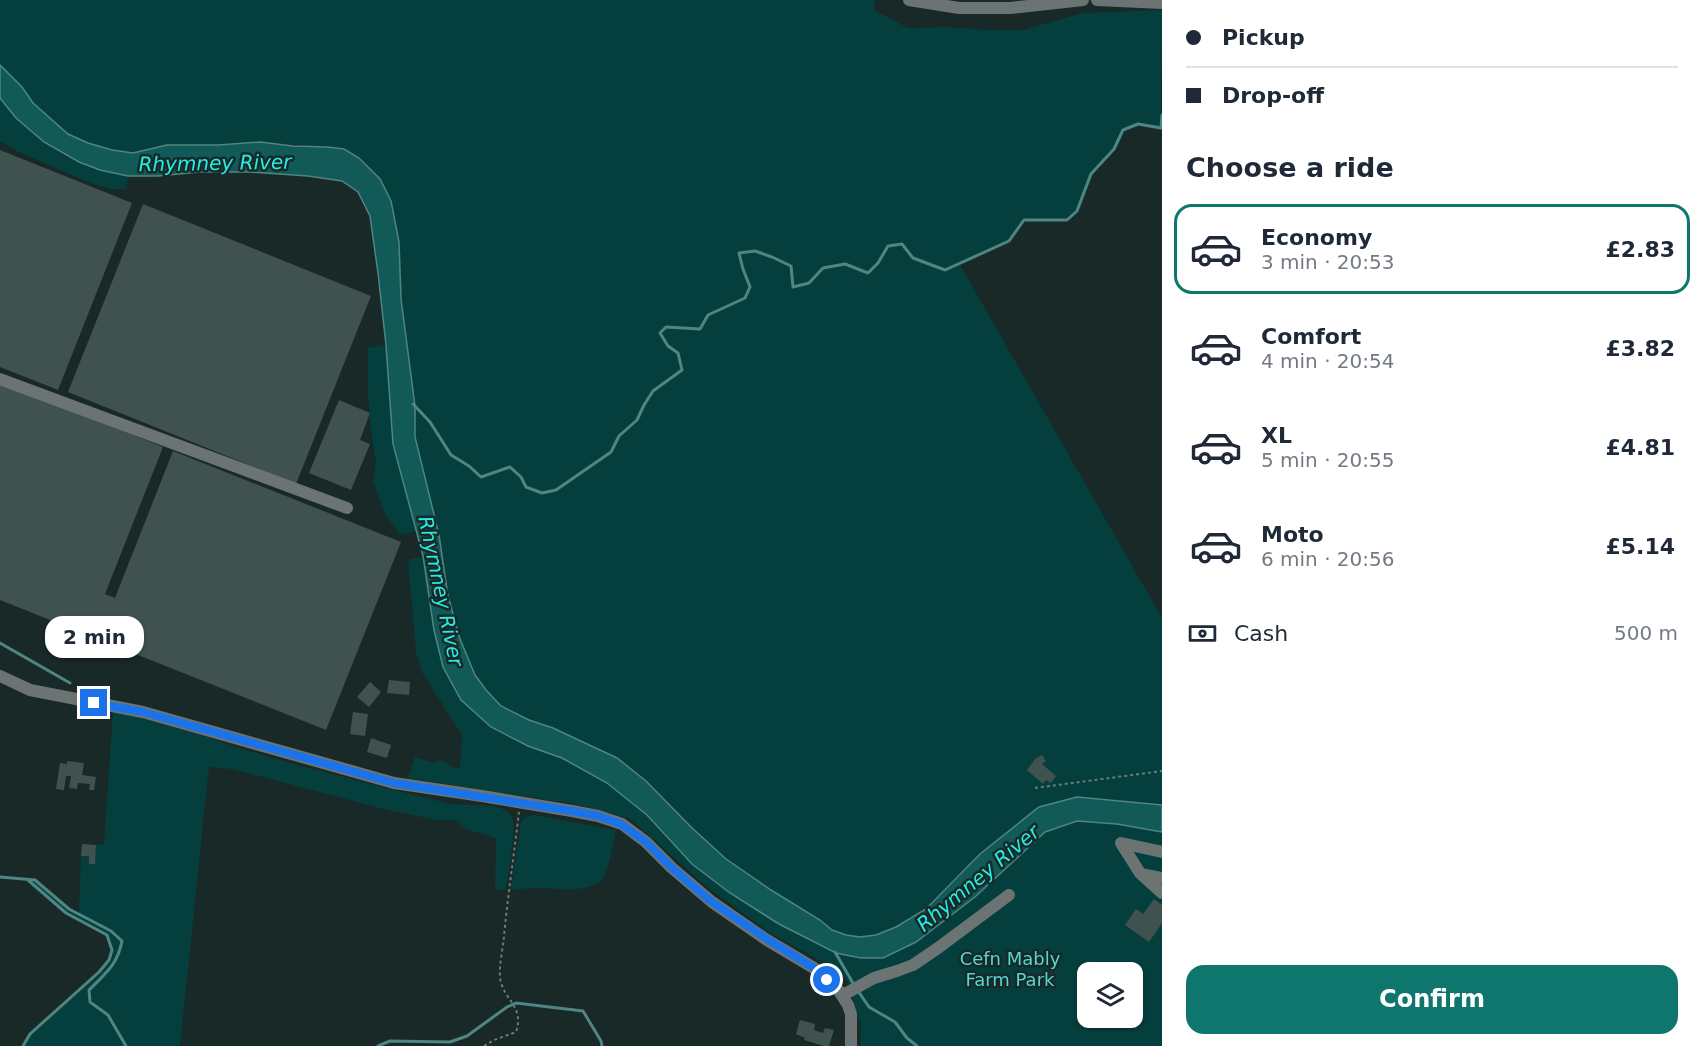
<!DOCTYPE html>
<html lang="en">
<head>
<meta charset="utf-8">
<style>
  body { margin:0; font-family:"DejaVu Sans",sans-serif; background:#f6f6f7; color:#1f2937; height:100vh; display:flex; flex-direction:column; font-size:22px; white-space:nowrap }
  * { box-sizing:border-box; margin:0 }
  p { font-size:20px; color:#747a83 }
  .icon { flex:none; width:33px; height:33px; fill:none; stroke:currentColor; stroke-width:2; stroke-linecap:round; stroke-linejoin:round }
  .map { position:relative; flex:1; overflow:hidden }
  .details { display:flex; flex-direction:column; background:#fff; width:540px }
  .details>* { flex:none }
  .guide { display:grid; align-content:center; height:132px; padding:0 24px; background:#fff }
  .controls { position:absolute; left:1077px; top:962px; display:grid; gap:12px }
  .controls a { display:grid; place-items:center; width:66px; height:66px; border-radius:12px; background:#fff; box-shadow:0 2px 4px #0004; font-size:30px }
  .end { position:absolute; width:27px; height:27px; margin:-14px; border:8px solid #1a73e8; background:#fff; box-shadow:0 0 0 3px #fff }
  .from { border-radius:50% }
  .bubble { position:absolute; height:42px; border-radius:18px; background:#fff; box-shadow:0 2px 4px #0004; font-size:20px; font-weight:600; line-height:42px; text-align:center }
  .guide b { display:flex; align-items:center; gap:21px; height:57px; font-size:22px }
  .guide b+b { border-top:2px solid #e0e1e3 }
  .guide i { width:15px; height:15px; background:#1f2937 }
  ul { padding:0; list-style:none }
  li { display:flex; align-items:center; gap:18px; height:90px; margin:0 12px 9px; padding:0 12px; border:3px solid transparent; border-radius:18px }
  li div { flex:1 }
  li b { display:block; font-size:22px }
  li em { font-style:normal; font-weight:600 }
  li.selected { border-color:#0f766e }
  li>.icon { width:54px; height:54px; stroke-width:1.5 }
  h2 { padding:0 24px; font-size:27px; line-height:72px }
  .pay { display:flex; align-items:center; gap:15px; height:66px; padding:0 24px; font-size:22px }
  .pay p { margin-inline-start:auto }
  .primary-button { display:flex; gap:12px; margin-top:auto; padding:12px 24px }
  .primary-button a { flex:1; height:69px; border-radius:18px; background:#0f766e; color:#fff; font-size:24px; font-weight:600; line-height:69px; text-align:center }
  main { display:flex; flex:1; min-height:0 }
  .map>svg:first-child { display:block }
  .green { fill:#053f3d; fill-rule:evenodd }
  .water { fill:#115a57; stroke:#4f8582; stroke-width:1.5 }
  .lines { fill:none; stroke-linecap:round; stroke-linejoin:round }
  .stream { stroke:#4f8582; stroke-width:3 }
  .building { fill:#3f5250 }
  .path { stroke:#6d7b7a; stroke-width:2; stroke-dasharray:3 3; stroke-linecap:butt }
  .minor { stroke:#6b7473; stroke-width:12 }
  .route { stroke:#1a73e8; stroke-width:8 }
  .labels { text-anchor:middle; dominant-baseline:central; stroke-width:5; stroke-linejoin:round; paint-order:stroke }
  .park-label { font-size:18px; fill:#53d7d0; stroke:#182928 }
  .water-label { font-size:20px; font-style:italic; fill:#25ede5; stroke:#182928 }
</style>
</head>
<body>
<main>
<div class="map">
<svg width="1162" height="1046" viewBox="0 0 1162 1046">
  <rect width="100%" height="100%" fill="#182928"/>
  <path class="green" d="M0,0h875l-1,10 34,18 38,-1 41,3h36l60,-17 79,-3 -1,118 -23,-4 -15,6 -9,19 -23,25 -14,37 -10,9h-43l-15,21 -50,22 203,355v187l-85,-8 -38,10 -59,47 -54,55 -30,18 -20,8 -16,2 -14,-2 -14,-5 -12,-10 -49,-30 -45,-31 -35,-32 -45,-46 -29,-23 -64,-30 -24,-8 -28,-14 -15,-16 -11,-15 -15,-36 -12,-43 -9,-61 -24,-98v-31l-14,-107 -2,-57 -40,-84 -15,-9 -84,-7 -42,3h-51l-34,8 -21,-3 -24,-7 -20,-9 -35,-31 -11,-16 -22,-22z
    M0,98c25,31 61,62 100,72 9,3 19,4 28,6l-2,13h-16l-20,-6 -73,-32 -17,-10z
    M386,345l7,99 23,87 -12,3 -5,-1 -14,-19 -12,-32 3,-21 -4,-24 -4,-42v-47z
    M423,556l11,74 9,37 18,33 30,27 37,19 34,12 45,25 40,32 45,49 38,29 49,31 35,19 22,10 25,5 155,-100 29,-26 32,-11 40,3 45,8v214h-302l1,-21 -13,-43 -20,-17 -58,-32 -63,-46 -78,-69 -54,-14 -167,-26 7,-21 18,6 9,-3 11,8 7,-1 2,-32 -39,-61 -7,-22 -8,-92zM1088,972h44v45h-44z
    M113,712c47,5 90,25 136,39 67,20 134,36 202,53 16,2 38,-1 52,5 4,2 8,7 10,11 3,12 -5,56 -8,70h-10l1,-52 -30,-9 -12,-9h-17l-49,-10 -156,-41 -23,-2 -29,279h-157l7,-12 69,-62 10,-12 3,-10 -1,-7 -4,-8 -41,-22 -39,-34c19,1 33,27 52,35l2,-58h8v8h5l2,-19 8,-1z
    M533,815l83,15c-3,13 -6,38 -14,49 -12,16 -49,8 -67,9 -8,0 -16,1 -24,2l10,-68 4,-5z"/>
  <path class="water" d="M0,65l22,22 11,16 35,31 20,9 24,7 21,3 34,-8h51l42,-3 33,4 34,1 17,2 15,9 21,21 11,22 8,41 2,57 14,107v31l24,98 9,61 12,43 15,36 11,15 15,16 28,14 24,8 64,30 29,23 45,46 35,32 45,31 49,30 12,10 14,5 14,2 16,-2 20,-8 30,-18 54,-55 59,-47 38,-10 85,8v27l-45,-8 -40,-3 -32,11 -70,65 -59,45 -33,16h-22l-25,-5 -57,-29 -49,-31 -38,-29 -45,-49 -40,-32 -45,-25 -34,-12 -37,-19 -30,-27 -18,-33 -9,-37 -11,-74 -30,-112 -7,-99 -8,-72 -8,-57 -12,-24 -16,-11 -34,-5 -58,-4h-51l-41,4h-30l-28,-6 -21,-8 -35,-20 -28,-24 -16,-20z"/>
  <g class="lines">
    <path class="stream" d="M413,404l17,18 21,33 18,11 12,11 29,-10 11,10 5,10 16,6 14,-3 55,-38 8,-16 18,-16 7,-15 9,-14 29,-21 -4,-17 -10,-7 -8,-13 6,-6 34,2 8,-14 37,-17 5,-11 -7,-18 -4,-16 16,-2 17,6 19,9 2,21 16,-4 14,-15 22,-4 23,9 10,-10 10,-17 14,-2 11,14 32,12 64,-29 15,-21h43l10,-9 14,-37 23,-25 9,-19 15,-6 23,4 1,-13
      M0,643l70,40
      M0,877l35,3 34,29 42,22 11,10c-4,23 -17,33 -33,49l1,12 18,13 18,31
      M835,952l19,33
      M858,991l11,16 26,15 12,16 10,8
      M23,1046l7,-12 69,-62 10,-12 3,-10 -5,-15 -41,-22 -38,-33
      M378,1046l12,-5 60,1 17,-6 40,-29 9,-4 67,8 18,30 1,5"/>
  </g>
  <path class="building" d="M0,150l132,53 -74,187 -58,-23z
    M143,204l228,92 -75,188 -228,-92z
    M0,382l163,65 -58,147 10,4 58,-147 228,91 -75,188 -326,-130z
    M339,400l31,13 -10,27 10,4 -19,46 -42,-17z
    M389,680l21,2 -1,13 -22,-2z
    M370,682l11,10 -12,15 -12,-10z
    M353,712l15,2 -3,22 -15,-2z
    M371,738l20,7 -4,13 -20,-6z
    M1042,755l4,6 -4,3 14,12 -5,7 -5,-3 -3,4 -16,-14 8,-11z
    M67,761l17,2 -2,12 14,2 -2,13h-5l1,-6 -12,-1 -1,6 -8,-1 2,-12h-5l-2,14 -8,-1 4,-26 7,1z
    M82,844l14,1 -1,19h-6v-8h-8z
    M1154,899l8,6v18l-13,19 -24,-17 11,-16 7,5z
    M800,1020l15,4 -1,6 9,3 2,-5 9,2 -5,16h-5l-20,-6 1,-2 -9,-4z"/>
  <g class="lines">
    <path class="path" d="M1035,788l127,-17
      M484,1046l10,-6 22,-8c9,-26 -14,-33 -16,-55 -1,-13 3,-28 4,-41 4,-41 10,-82 15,-124"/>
    <path class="minor" d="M909,0l50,8h51l73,-8
      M1097,0l65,3
      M0,379l347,129
      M0,676l30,14 113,22 251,71 88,13 90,15 26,5 24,8 24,18 26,26 40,34 55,38 47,28 25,23 9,14 3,9v32
      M1162,852l-41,-9 19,30 22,20
      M1141,874l21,4
      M843,995l31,-17 23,-7 16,-6 25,-17 71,-53"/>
  </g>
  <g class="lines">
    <path class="route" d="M94,703l49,9 251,71 178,28 26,5 23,8 25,18 26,26 40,34 55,37 47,29 13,12"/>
  </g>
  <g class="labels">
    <g class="park-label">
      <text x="1010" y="958">Cefn Mably<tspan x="1010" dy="21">Farm Park</tspan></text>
    </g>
    <g class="water-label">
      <text transform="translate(215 163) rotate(-1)">Rhymney River</text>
      <text transform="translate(441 591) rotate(78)">Rhymney River</text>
      <text transform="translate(978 878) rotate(-40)">Rhymney River</text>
    </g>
  </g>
</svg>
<div class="controls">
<a><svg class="icon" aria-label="layers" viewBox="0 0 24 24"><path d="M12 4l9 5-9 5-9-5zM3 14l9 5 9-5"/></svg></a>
</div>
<i class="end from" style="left:827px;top:980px"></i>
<i class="end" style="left:94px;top:703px"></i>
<div class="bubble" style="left:45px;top:616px;width:99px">2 min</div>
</div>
<section class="details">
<div class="guide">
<b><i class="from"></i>Pickup</b>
<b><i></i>Drop-off</b>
</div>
<h2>Choose a ride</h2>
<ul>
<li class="selected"><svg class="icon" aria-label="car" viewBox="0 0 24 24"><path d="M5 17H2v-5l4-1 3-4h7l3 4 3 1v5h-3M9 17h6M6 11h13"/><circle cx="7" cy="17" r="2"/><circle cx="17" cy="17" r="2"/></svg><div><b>Economy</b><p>3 min · 20:53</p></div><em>£2.83</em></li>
<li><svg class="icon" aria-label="car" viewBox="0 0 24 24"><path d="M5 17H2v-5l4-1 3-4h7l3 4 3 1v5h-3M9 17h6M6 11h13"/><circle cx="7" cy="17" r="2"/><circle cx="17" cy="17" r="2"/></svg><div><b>Comfort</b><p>4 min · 20:54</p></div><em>£3.82</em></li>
<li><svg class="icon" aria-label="car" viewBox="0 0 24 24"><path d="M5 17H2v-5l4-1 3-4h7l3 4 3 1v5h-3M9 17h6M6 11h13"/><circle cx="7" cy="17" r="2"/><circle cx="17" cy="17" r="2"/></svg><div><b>XL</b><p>5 min · 20:55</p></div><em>£4.81</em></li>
<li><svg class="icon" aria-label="car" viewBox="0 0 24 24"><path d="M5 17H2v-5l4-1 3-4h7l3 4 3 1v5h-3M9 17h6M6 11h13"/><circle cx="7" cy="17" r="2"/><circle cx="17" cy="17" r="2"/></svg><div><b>Moto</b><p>6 min · 20:56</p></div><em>£5.14</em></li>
</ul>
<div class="pay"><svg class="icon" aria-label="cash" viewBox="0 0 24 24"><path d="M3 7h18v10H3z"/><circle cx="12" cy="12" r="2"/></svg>Cash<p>500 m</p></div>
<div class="primary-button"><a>Confirm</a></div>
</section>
</main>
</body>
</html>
